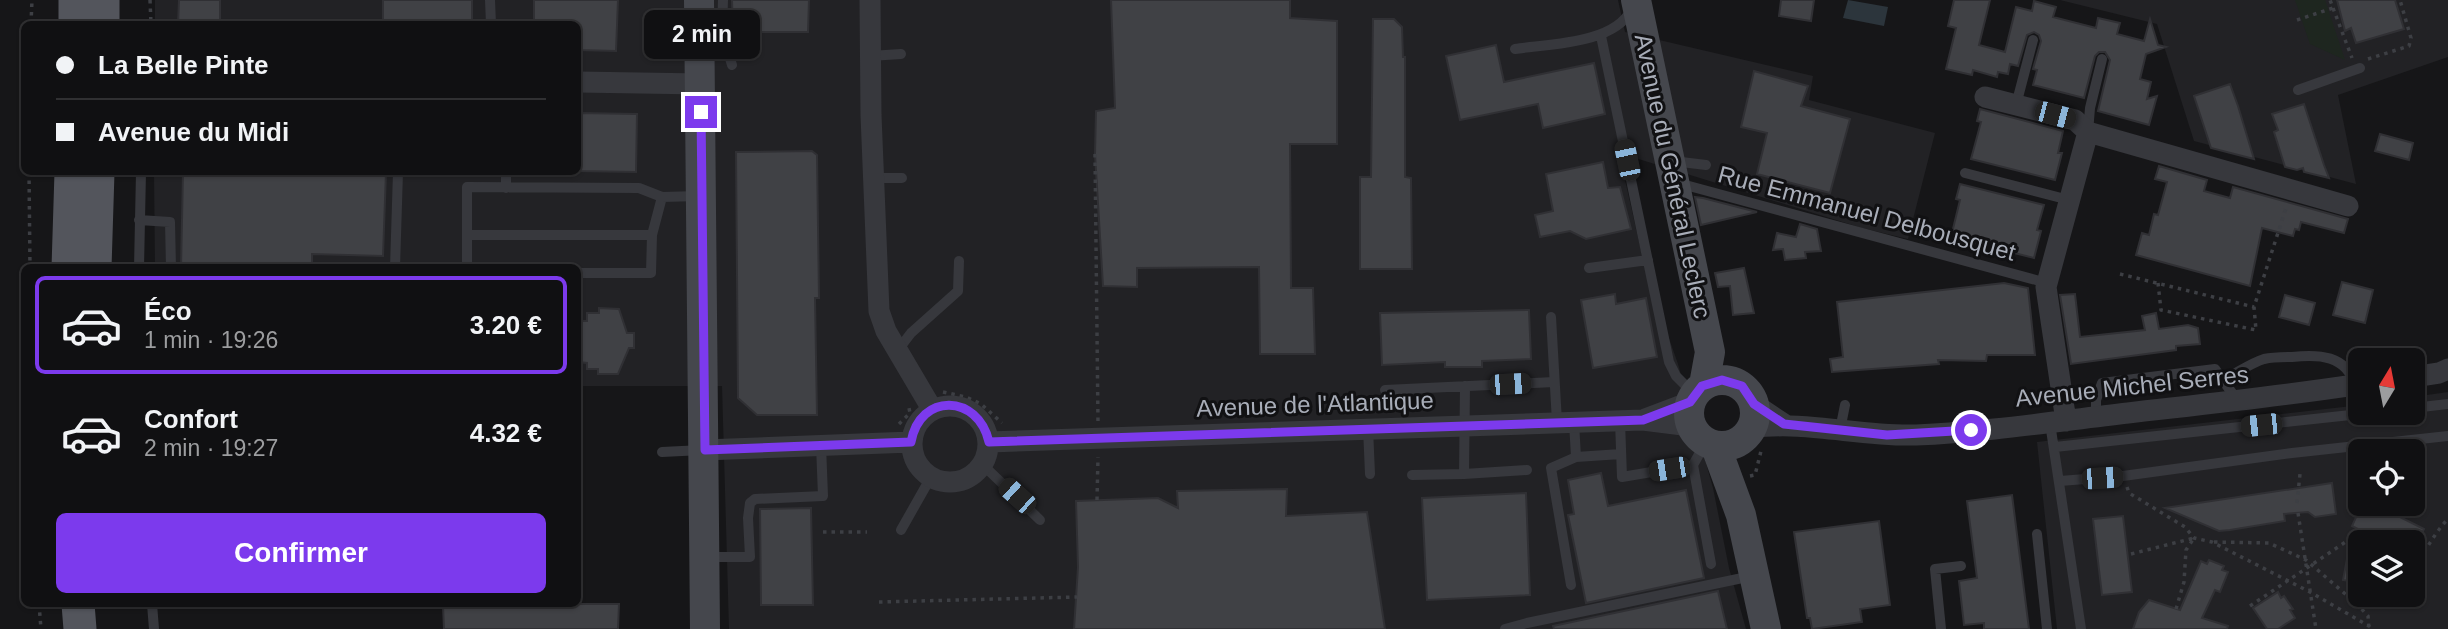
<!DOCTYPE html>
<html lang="fr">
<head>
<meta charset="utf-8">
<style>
  body { margin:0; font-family:Arial,sans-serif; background:#1e1e20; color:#f1f3f6; height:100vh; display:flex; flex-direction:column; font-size:26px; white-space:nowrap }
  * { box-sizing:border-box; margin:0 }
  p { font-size:23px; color:#9c9d9f }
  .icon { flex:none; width:38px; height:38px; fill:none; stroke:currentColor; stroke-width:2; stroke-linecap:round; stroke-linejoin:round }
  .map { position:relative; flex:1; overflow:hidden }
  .drawer { position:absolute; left:21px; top:264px; width:560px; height:343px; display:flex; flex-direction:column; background:#101012; border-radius:10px; box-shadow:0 2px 5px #0004,0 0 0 2px #303032 }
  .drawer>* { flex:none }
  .hud { position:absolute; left:21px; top:21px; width:560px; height:154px; border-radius:10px; box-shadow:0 2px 5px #0004,0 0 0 2px #303032; display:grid; align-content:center; height:154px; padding:0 35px; background:#101012 }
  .needle { width:46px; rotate:10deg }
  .fabs { position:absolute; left:2348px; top:348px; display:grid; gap:14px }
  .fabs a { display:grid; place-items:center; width:77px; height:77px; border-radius:10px; background:#101012; box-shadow:0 2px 5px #0004,0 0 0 2px #303032; font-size:35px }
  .end { position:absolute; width:32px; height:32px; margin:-16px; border:9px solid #7c3aed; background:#fff; box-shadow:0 0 0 4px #fff }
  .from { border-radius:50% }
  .bubble { position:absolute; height:49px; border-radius:10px; background:#101012; box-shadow:0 2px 5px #0004,0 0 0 2px #303032; font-size:23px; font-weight:700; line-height:49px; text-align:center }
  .car { position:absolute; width:21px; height:42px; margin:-21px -10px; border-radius:9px; box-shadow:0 0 5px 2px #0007; background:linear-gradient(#222 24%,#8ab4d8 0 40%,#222 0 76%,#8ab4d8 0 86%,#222 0) }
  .hud b { display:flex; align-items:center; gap:24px; height:66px; font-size:26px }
  .hud b+b { border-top:2px solid #303032 }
  .hud i { width:18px; height:18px; background:#f1f3f6 }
  ul { padding:12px 0 0; list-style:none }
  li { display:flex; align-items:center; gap:21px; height:98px; margin:0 14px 10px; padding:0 21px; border:4px solid transparent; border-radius:10px }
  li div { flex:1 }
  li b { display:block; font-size:26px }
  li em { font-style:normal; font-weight:700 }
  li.current { border-color:#7c3aed }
  li>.icon { width:63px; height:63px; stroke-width:1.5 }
  .cta { display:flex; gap:14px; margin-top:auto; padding:14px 35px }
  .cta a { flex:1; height:80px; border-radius:10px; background:#7c3aed; color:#fff; font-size:28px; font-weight:700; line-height:80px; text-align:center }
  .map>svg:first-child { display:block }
  .built { fill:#222225; fill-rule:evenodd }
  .green { fill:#1e261f }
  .water { fill:#2c353c }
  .building { fill:#404145; stroke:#303034; stroke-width:2 }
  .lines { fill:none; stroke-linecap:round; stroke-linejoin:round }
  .path { stroke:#3d3f44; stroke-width:3.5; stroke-dasharray:3.5 5; stroke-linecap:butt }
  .lane { stroke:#37383d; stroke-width:10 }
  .street { stroke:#37383d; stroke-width:21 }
  .secondary { stroke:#45474d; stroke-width:30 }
  .primary { stroke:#53555c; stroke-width:33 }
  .route { stroke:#7c3aed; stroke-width:9 }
  .labels { text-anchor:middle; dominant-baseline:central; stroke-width:6; stroke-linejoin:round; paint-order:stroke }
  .street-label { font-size:24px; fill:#a8adb8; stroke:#111113 }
</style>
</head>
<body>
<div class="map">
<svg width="2448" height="629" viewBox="0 0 2448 629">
  <rect width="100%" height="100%" fill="#161618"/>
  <path class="built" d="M155,0h1463l7,32 188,44 -4,24 126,33 -27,106 -46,-11 -243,-75 27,120 32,91 35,124 16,80 17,61h-1017l-7,-243h-144v-118h-423l-1,-96h424v-148h-423z
    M2060,0h388v57l-110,38 18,89 -162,-43 -37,-117z
    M2448,392v237h-391l-20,-187 324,-37v8h52v-16zM2361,452h52v52h-52zM2361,542h52v53h-52z"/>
  <path class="green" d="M2295,0h30l20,60 -35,-16z"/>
  <path class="water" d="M1848,0l40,7 -4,19 -41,-8z"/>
  <path class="building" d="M179,0h41v24h-42z
    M383,0h89v24h-89z
    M534,0h84l-2,51 -38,-1v-26h-44z
    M732,0h77l-1,32h-75z
    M1111,0h179v18l47,3v123h-47l1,144h22l2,66h-55l-1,-87 -122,1v19l-34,-1 -8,-132 1,-43 19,-3z
    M1781,0h33l-3,21 -32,-5z
    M1954,0h36l-11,45 26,7 11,-45 16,4 2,-10 22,6 -3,10 43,11 2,-10 22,5 -3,11 27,7 6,-22 8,26 8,2 -20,7 -6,25 11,3 -4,17 10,-3 -8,29 -51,-14 12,-51 -5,-8h-6l-4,4 -11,42 -51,-13 4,-15 -4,-1 8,-28 -2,-6 -5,-3 -7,3 -9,31 -8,-2 -2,10 -10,-2 -1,5 -24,-7 -1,5 -26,-6 10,-41 -8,-2z
    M2337,0h58l9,29 -48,14 -5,-15 -6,3z
    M1373,19h21l8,8 1,30h2v120l6,1 1,91h-52v-92h11z
    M1496,45l8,37 90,-19 11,51 -62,14 -5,-24 -78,16 -14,-64z
    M1754,71l54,15 -7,20 49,13 -20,74 -73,-19 10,-41 -26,-6z
    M2230,84l8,22 16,53 -43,-11 -17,-52z
    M2304,104l20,61 5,13 -25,-6 -1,-4 -6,2 -12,-3 -11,-35 4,-2 -6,-16z
    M1980,109l83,22 -5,22h4l-7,27 -84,-21 10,-37 -4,-1z
    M578,113l59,1 -1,58 -58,-1z
    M2380,134l33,9 -4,17 -34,-9z
    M812,151l5,4 2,143h-4l2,117h-60l-19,-17 -2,-246z
    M1603,162l5,26 12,-1 11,42 -45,10 -16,-8 -30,6 -5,-22 18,-4 -7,-37z
    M2159,166l48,14 -3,11 26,7 3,-11 115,32 -4,14 -43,-11 -2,8 -4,-1 -2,7 -31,-8 -12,58 -114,-31 6,-22 7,2 5,-21 4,1 9,-33 -12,-3z
    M183,172h203l-3,84 -71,-2v14h-131z
    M1960,184l84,21 -7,25 4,1 -7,27 -83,-21 9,-37 -4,-1z
    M1695,197l8,1 54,14 -56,13z
    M1800,224l17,5 4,22 -16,1 1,6 -21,2 -2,-11 -10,1 4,-17 19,4z
    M1744,268l10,45 -21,2 -3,-29 -12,1 -3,-14z
    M2342,282l31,8 -8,33 -32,-8z
    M2004,283l24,5 7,67h-48l-1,6 -48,-1 1,4 -107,8 -2,-13 13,-2 -6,-55z
    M1615,294l1,10 30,-6 11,59 -64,11 -12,-68z
    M2075,294l5,43 65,-7 -3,-14 14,-3 3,16 29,-4 10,3 2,16 -24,2v4l-105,14 -11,-69z
    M2285,295l30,8 -6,22 -30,-8z
    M599,308l20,1 8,24h7v15h-5l-11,26h-20v-5h-11v-6l-9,-1v-41h9v-8h12z
    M1529,310l2,49 -49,2v6h-37v-5l-63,3 -2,-52z
    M1601,473l7,33 78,-16 18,88 -118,25 -18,-88 6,-1 -6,-34z
    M2332,483l4,31 -21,3 -7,-5 -24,2 1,7 -55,9 -11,1 -54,-23z
    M1287,489l-1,27 81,-4 18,117h-311l4,-62 -2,-66 82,-3 20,10 -1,-17z
    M1526,493l4,102 -103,5 -5,-102z
    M2012,495l17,134h-45v-6l-20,2 -5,-44 18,-3 -10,-77z
    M2362,504h12l50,25 -6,13h-63l3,-13 -6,-3z
    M811,508l2,97h-52l-1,-96z
    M2123,516l9,76 -30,3 -9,-76z
    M1879,521l11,84 -30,4 2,13 -50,7 -2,-11h-3l-13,-86z
    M2347,559l14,1v23l-18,-3z
    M2209,560l15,6 -2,4 6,2 -8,20 -5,-2 -13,28 26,8 -1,3h-94l6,-17 10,-12 31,10 21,-49 6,3z
    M1718,591l9,38h-173l-1,-3z
    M2278,592l3,6 3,-2 9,13 -3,1 5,8 -17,11h-11l-14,-21z
    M539,604h80l-1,25h-174l-1,-23z"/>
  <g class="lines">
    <path class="path" d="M150,0l1,24
      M2333,8l19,50
      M2297,20l36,-12 -3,-8
      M31,24l1,-24
      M2368,59l41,-13 2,-8 -11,-38
      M1095,154l3,268
      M29,172l1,96
      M2120,274l134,33
      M2158,283l3,27 95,20 -2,-23 32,-99
      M943,392l23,5 15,7 21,19
      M899,424l11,-11 -1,-5
      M1750,476l5,-1 7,-28
      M2127,487l2,6 56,34 9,11 18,4 98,50 64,37
      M1097,500l1,-43
      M2297,503l3,-29
      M2298,513l18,116
      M823,532h44
      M2214,542l55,1 37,17 52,45 10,11 1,13
      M2131,554l63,-16
      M2413,565c14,-14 21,-32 35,-46
      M879,602l198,-5
      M39,604l2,25
      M2358,605l19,-10
      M2250,606l106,-71
      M2176,609l8,-27 2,-32 8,-12"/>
    <path class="lane" d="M490,0l1,24
      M723,0l-1,32 10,33
      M1601,36l68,326 7,14 18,18
      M1515,49c33,-5 99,-5 116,-39
      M870,56l31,-2
      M2298,90l62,-22
      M2016,105l17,-65
      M2088,132l2,-24 12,-49
      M1673,161l33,4
      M1965,173l104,27
      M873,178h29
      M1678,183l369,100
      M506,188v-16
      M662,197l-10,38h-185v-48l172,1 23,9 37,-1
      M139,220l31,2 1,46
      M467,235v33
      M139,268l2,-96
      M395,268l3,-96
      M1589,268l59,-8
      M578,273h73l1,-38
      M1551,317l6,105
      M898,350l13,-17 47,-42 1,-30
      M2224,379c13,-6 27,-16 40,-20 9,-2 19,-2 28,-2 27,-3 54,-2 63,28
      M1465,386l-1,88 63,-4
      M1385,390l169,-8
      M2413,408l35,-4
      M2096,417v-17l6,-17 113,-14 22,31
      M1620,421l2,56 71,-12 13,-23
      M1574,422l2,35 45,-3
      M2050,423l31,206
      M1368,428l2,46
      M1840,430l5,-25
      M2055,447l314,-34
      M662,452l40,-2
      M983,465l57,55
      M1693,465l18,99
      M1412,475l52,-1
      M2060,481l63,-5 169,-23 156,-17
      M901,530l30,-53
      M2037,534l10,95
      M705,557h45l-2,-39 2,-15 5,-4 68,-3 -2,-51
      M1571,585l-20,-117 25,-11
      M152,604l2,25
      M1505,629l22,-6 225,-47
      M1941,629l-6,-60 26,-3"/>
    <path class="street" d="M870,0l1,115 8,196 7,20 46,78
      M578,82l123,2
      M1985,97l90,23 13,12
      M2413,377l26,-4 9,-4
      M1754,404l30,20
      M912 444a38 38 0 1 1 76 0a38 38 0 1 1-76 0Z
      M1645,419l45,-17
      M2066,421l-20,-134 42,-155 260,74
      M1751,428c55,-8 109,9 165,7 71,-3 142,-14 212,-22 78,-9 155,-17 233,-29
      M989,442l654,-22 48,6
      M704,450l207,-8"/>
    <path class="secondary" d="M699,0l6,629
      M1636,0l74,352 -6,33
      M1689 413a33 33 0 1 1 66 0a33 33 0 1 1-66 0Z
      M1716,447l25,68 25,114"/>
    <path class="primary" d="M75,24v-24
      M103,24v-24
      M68,268l3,-96
      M95,268l3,-96
      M78,604l2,25"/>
  </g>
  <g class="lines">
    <path class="route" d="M701,112l4,338 206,-8c9,-50 67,-48 78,0l654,-22 47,-18 12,-16 20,-6 20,6 12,18 30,20 103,11 84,-5"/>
  </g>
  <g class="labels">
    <g class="street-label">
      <text transform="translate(1673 176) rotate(78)">Avenue du Général Leclerc</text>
      <text transform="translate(1867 213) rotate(15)">Rue Emmanuel Delbousquet</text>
      <text transform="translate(2132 386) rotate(-6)">Avenue Michel Serres</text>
      <text transform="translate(1315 404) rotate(-2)">Avenue de l'Atlantique</text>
    </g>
  </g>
</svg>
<div class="fabs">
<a><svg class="needle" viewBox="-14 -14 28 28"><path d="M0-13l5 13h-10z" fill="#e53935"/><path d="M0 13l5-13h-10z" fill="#9c9d9f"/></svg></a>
<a><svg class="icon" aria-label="locate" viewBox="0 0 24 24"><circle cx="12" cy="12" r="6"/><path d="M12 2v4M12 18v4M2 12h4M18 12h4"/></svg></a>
<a><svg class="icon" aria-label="layers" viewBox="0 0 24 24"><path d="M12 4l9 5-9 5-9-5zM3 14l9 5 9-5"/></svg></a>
</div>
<i class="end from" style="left:1971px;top:430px"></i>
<i class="end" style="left:701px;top:112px"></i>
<div class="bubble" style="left:644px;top:10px;width:116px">2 min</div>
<i class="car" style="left:2055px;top:115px;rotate:105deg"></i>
<i class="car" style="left:1627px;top:160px;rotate:348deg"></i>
<i class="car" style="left:1510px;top:384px;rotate:87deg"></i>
<i class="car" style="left:2261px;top:425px;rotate:264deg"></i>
<i class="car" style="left:1669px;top:469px;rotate:261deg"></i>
<i class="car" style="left:2102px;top:478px;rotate:86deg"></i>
<i class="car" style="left:1017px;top:496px;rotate:312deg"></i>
<div class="hud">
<b><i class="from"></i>La Belle Pinte</b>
<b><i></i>Avenue du Midi</b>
</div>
<section class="drawer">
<ul>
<li class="current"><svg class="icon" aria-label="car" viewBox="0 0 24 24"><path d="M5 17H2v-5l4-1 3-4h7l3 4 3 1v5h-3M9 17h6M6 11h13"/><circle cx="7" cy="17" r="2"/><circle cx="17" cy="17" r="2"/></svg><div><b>Éco</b><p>1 min · 19:26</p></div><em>3.20 €</em></li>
<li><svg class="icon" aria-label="car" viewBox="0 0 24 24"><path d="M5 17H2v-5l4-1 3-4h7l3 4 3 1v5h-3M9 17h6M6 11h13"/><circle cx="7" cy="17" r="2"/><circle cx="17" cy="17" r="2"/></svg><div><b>Confort</b><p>2 min · 19:27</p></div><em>4.32 €</em></li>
</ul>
<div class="cta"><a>Confirmer</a></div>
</section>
</div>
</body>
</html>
